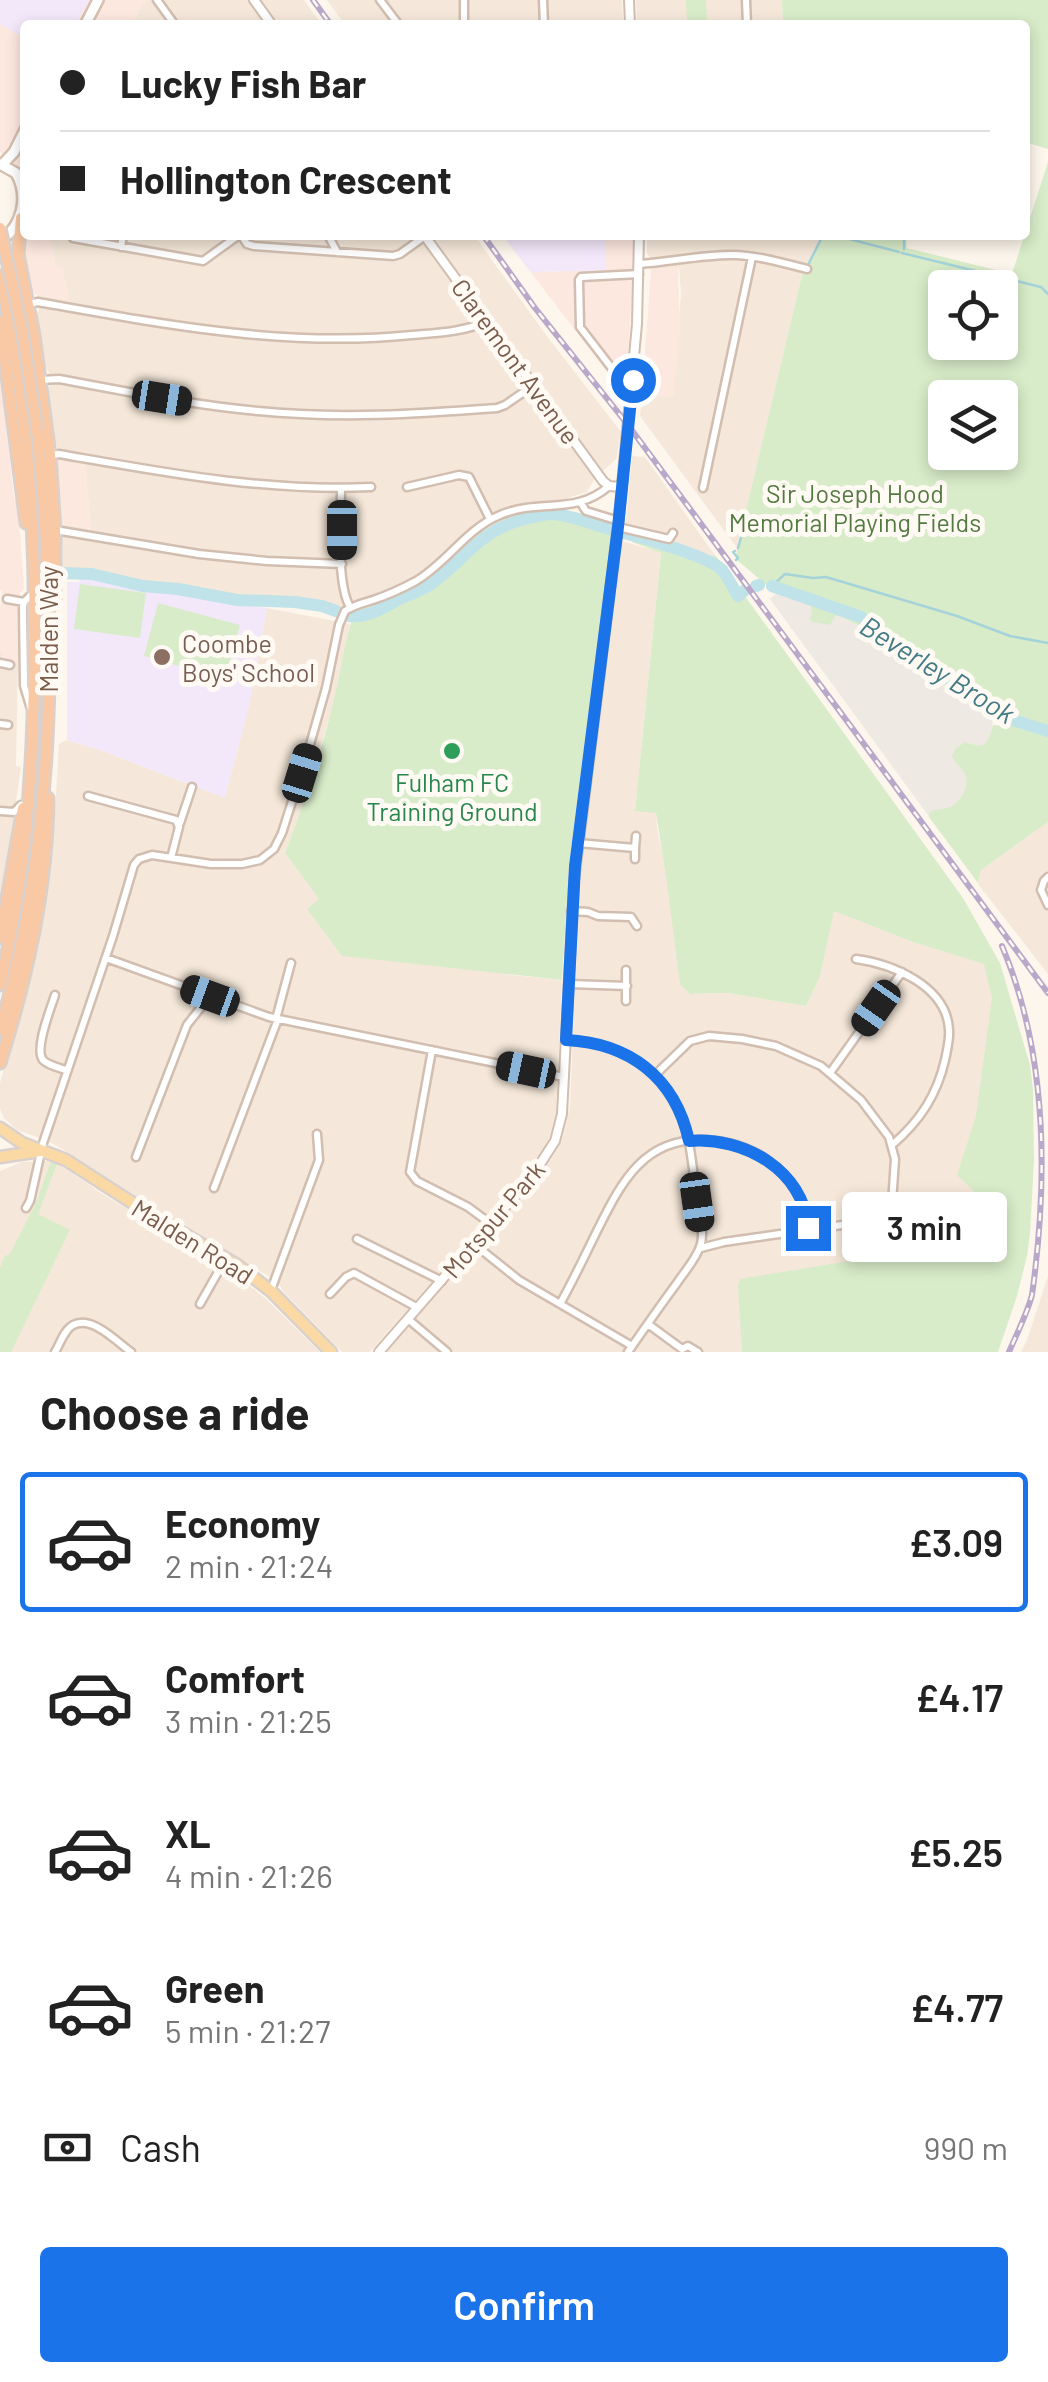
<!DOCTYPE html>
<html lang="en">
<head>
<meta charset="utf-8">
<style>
  body { margin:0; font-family:Barlow,sans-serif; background:#f2f2f2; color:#222; height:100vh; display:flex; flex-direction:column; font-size:38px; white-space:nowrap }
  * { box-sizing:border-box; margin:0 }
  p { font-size:32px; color:#767676 }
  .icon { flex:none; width:55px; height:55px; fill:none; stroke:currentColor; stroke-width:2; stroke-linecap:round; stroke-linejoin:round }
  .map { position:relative; height:1352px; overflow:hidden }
  .sheet { display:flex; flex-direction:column; background:#fff; flex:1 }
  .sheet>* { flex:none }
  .hud { position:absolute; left:20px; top:20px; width:1010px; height:220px; border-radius:10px; box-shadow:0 5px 15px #0003; display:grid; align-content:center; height:220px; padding:0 40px; background:#fff }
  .buttons { position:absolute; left:928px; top:270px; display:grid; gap:20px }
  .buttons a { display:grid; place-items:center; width:90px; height:90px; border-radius:10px; background:#fff; box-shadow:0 5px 15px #0003; font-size:50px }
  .end { position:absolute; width:45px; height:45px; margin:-22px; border:12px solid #1a73e8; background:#fff; box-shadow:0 0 0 5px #fff }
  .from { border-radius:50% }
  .bubble { position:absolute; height:70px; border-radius:10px; background:#fff; box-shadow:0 5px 15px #0003; font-size:32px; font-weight:600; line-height:70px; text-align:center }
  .car { position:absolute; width:30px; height:60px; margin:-30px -15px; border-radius:12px; box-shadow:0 0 8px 2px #0007; background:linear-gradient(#222 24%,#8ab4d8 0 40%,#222 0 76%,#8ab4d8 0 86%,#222 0) }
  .hud b { display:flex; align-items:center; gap:35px; height:95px; font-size:38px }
  .hud b+b { border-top:2px solid #e0e0e0 }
  .hud i { width:25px; height:25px; background:#222 }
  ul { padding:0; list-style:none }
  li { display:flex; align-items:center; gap:30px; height:140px; margin:0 20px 15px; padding:0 20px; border:5px solid transparent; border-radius:10px }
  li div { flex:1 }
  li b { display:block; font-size:38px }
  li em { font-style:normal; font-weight:600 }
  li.current { border-color:#1a73e8 }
  li>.icon { width:90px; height:90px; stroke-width:1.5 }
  h2 { padding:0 40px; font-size:45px; line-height:120px }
  .pay { display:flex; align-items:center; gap:25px; height:110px; padding:0 40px; font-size:38px }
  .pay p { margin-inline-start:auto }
  .cta { display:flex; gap:20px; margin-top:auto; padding:20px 40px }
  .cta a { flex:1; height:115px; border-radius:10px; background:#1a73e8; color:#fff; font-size:40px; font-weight:600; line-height:115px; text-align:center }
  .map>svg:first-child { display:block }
  .residential { fill:#f5e8da }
  .commercial { fill:#fde8e0 }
  .industrial { fill:#efe9e4 }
  .education { fill:#f3e8fa }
  .green { fill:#d8ecc9; fill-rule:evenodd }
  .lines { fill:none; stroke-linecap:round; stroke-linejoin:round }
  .stream { stroke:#a5d3da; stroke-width:2.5 }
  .river { stroke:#bfe3e8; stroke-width:12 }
  .minor-casing { stroke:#d1beb0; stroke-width:11 }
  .tertiary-casing { stroke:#d1beb0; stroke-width:12 }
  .secondary-casing { stroke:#d6c0b0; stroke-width:14 }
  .primary-casing { stroke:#dad1cd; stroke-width:15 }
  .trunk-casing { stroke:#dad1cd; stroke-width:15 }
  .minor { stroke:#fff; stroke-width:6 }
  .tertiary { stroke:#fff; stroke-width:8 }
  .secondary { stroke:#fff; stroke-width:9 }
  .primary { stroke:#fbd9a5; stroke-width:10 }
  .trunk { stroke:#f9c8a4; stroke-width:10 }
  .rail-casing { stroke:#b9a8c9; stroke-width:6 }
  .rail { stroke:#fffaf3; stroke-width:2.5; stroke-dasharray:8; stroke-linecap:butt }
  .trunk-bridge-casing { stroke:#dad1cd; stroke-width:15; stroke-linecap:butt }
  .trunk-bridge { stroke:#f9c8a4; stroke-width:10 }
  .route { stroke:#1a73e8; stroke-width:12 }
  .education-dot { fill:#8d6e63; stroke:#fffaf3; stroke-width:4 }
  .leisure-dot { fill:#2e9e5b; stroke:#fffaf3; stroke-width:4 }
  .labels { text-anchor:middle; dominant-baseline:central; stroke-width:10; stroke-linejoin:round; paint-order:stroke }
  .street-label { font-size:25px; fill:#7a5c4d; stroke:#fffaf3 }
  .park-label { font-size:25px; fill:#537a41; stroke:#fffaf3 }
  .education-label { font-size:25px; fill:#785e54; stroke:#fffaf3; text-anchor:start }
  .leisure-label { font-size:25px; fill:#27864d; stroke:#fffaf3 }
  .water-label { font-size:28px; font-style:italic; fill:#437c86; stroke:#fffaf3 }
</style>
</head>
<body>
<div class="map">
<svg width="1048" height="1352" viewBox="0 0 1048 1352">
  <rect width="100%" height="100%" fill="#fdf6ec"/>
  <path class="residential" d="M147,0h157l18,25h-190l10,-20z
    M327,0h295l1,25h-278z
    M636,0h146l1,25h-146z
    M50,235h424l72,100 75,97 -5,27 -21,19 -8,14 -19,6 -5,12 -130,65 -14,10 -42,21 -22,6 -14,-2 -30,-8 -53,-4 -114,-15 -43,-12 -41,-2 2,-45 29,5 -6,-63 -27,-5v-13l-4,-6 -7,-51 3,-6 -1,-13 -5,-6 -8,-51 3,-4 -2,-16 32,5 -7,-32 -7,-1z
    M647,235h175l-20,40 -65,273 -97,-132 2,-21 31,1 8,-104 -2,-24 -28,1v-11l-4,-4z
    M632,456l13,1 74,104 -3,3 -21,-10 -70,-23z
    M621,541l40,11 -26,258 21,2 1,15 33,167 38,-1 78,13 14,-30 13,-66 80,32 72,22 9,33 -9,203 -8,54 -237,27 2,71h-355l154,-177 21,-34 8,-34 9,-227z
    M267,608l83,16 -17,81 -27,92 -21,56 35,47 -13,10 204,65 51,5 -6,134 -9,30 -14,22 -163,186h-28l-59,-61 -3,-5 -12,-10 -126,-75 -73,-48 -21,-12 -31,-11 -13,-12 -4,-9v-26l28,-97 18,-85 8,-74 5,-83 8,-4 33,10 125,48 24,-92z
    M0,651h2v9l16,2 -2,104 5,1 -21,144z
    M1048,822v152l-70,-90 3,-14z
    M45,1161l12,2 47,32 122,72 40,32 54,53h-320v-181l22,-9z
    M1048,1276v76h-27l6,-12z"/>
  <path class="commercial" d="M0,0h147l-5,5 -10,20h-107v148l-25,-21z
    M26,235h24l5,31 7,2 7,33 -32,-6 -7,-5 -6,-29z
    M605,235h28v45l-8,115 -93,-121 2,-2 72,-2z
    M678,267l2,67 -7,63 -31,-2 9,-126z
    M0,367l14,131 4,6 6,85 -4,4 -2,13v56l-16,-2v-9h-2v-43l2,-17 -2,-1z
    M58,461l27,5 6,63 -29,-5 -4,-3 -4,-55z"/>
  <path class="industrial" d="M777,593l63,19 154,102 -5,32 -45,91 -174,-238z"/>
  <path class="education" d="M0,0h89l-14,25h-50v14l-25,-15z
    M502,235h103l1,35 -72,2 -2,2z
    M80,578l187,30 -18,98 -24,92 -125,-48 -33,-10v-158h12z"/>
  <path class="green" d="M686,0h20l1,25h-20z
    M782,0h266v149l-23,-7v-117h-242z
    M1048,162v660l-67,48 -3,13 -49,-66v-4c8,-6 15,-2 23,-7 9,-4 17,-20 14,-29 -2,-8 -11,-12 -14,-21l3,-7 10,-7c22,8 22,2 28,-17l10,1 3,-7c-61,-27 -108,-81 -170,-104l-6,10 -18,-3 -2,-3 2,-7 -2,-8 -33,-10 -41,-35 1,-11 65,-273 22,-40h82l1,13 105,26zM945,288h55v54h-55zM945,398h55v54h-55z
    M548,509l27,3 38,14 -44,338 -7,116 -220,-24 -35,-47 12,-10 -34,-46c19,-50 36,-99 48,-150 8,-31 11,-63 22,-92 25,-7 51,-17 72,-33 48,-34 55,-62 121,-69z
    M633,533l70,24 13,-1 247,342 37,65 30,102 3,24 1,71 -4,73 -3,23 -10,40 -19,56h-256l-4,-66 2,-7 139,-23 95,-4 4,-13 6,-38 -27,-26 19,-59 16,-118 -8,-34 -71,-22 -79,-31 -14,65 -14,30 -78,-13 -38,1 -10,-10 -13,-101 -11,-70 -21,-2 26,-258 -29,-11z
    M80,584l66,9 -6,45 -66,-9z
    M158,603l82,22 -15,54 -81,-23z
    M51,1161l6,3 -19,50 32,16 -59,122h-11v-84l5,-12 5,-2 26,-51z"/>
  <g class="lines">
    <path class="stream" d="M834,235l65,17
      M904,235v14
      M902,253l139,34 7,7
      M809,263l14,-28
      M738,548l7,-24
      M735,551l-2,1 5,6 -2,2
      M722,570l4,-3
      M772,586l13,-12 28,4 13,-1 131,39 53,20 38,7"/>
    <path class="river" d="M624,533c19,5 83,23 97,36 6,6 12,19 17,27l7,-6
      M61,573l31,1 51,12 35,3 59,11 58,2 27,4 14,5
      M756,586l3,-1
      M772,586l89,31 23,21 114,71 15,11 35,11
      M349,616c19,2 34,-8 50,-17 12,-5 25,-9 35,-17 35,-27 48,-54 95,-64 8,-2 16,-4 23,-4 20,1 42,11 61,16"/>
    <defs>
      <path id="minor" d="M157,0l18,25
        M380,0l19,25
        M543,0l1,25
        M746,0l1,25
        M464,25v-25
        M241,235l6,9 7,2 139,10 7,-2 25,-18
        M328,235l9,17
        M73,238l130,23 36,-26
        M121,247l2,-12
        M639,264c33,-2 64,-10 97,-9 24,1 47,8 71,14
        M28,304l10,-2c124,22 247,46 374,33 23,-2 53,-3 75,-14
        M40,380l19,-1c66,12 132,26 199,32 79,8 160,3 239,-3l8,-3 29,-20
        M633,380l-11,-1 -5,-4 -37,-48 -1,-47 2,-3 58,-3
        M50,455l9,-1c104,18 206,38 312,33
        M407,487l52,-12 10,2 21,42
        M341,488c0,30 -5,95 9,119
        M703,488l49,-231
        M581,503l5,8 33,10
        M618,527l51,12 4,-6
        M55,530l144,24 68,7 75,3
        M7,599l17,3
        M0,663l10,2
        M31,709l-7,-23 -1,-79 1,-5 10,-10
        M0,724l8,1
        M88,796l88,24 3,7 -8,31
        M0,811l14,1 7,-7
        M180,823l12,-36
        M578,843l57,5 1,-12
        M635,848v11
        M1048,877l-4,4 -3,9 7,15
        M571,911l17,1 10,4 33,1 6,9
        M106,958l163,59 295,60
        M856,959c37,5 90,27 93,70 1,10 -2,21 -4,31 -8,35 -25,61 -53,85
        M569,984l58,2
        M55,995c-4,13 -21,54 -12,65 4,5 17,8 23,10
        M626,1001v-31
        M276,1019l15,-56
        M566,1040c58,2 104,33 120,90 5,17 6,35 9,53 2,19 10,42 6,61 -4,14 -16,27 -24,39 -17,23 -33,46 -49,69
        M432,1050l-22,122 7,9 51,26 23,17
        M830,1073l72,-101
        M655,1075l35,-34 19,-5 33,3 34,7 45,20 40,34 28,37 6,22 -4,59
        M136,1157l51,-132 23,-29
        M214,1188l64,-169
        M26,1208l4,-7 13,-58 70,-207 21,-71 5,-6 13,-4 59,9h31l18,-4 14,-11 8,-16 27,-85 17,-60 13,-63 6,-14c9,-6 18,-8 28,-11 15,-5 30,-12 43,-19 31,-18 50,-52 84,-66 40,-17 75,1 109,-29
        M357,1239l85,42
        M474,1244l45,36 113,66
        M701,1248l23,-6 167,-24 49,1
        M271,1290l48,-130 -2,-26
        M330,1294l16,-17 8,-4 64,35
        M200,1304l26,-46
        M560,1304c14,-25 26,-51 39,-77 23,-46 46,-90 107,-87 18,1 36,5 52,14 28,16 47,42 50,74
        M408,1319l39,33
        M648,1324l34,25 6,-3 10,6
        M55,1352c5,-8 9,-22 18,-27 19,-10 44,17 58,27"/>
      <path id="tertiary" d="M254,0l18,25
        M629,0l1,25
        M424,235l179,246 6,5 12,1
        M379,1352l154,-177 22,-34 7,-27 12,-233 44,-354 19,-203 2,-89"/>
      <path id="secondary" d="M85,25l13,-25
        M0,164l16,9c13,23 7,53 -16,68
        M2,165l12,-13 11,-22"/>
      <path id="primary" d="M0,1128l22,15 44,17 79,51 92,54 34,26 60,61
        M0,1157l40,-6"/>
      <path id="trunk" d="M21,218l-3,36 16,81 16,120 5,75v69
        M0,276c28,129 37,261 34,393 -1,108 -9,210 -34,316
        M0,321l26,202
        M0,938l23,-130
        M0,1030c56,-195 58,-399 37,-600
        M0,1063c27,-86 47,-174 48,-265"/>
    </defs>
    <use href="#minor" class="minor-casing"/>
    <use href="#tertiary" class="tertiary-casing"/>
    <use href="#secondary" class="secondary-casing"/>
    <use href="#primary" class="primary-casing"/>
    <use href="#trunk" class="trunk-casing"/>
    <use href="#minor" class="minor"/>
    <use href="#tertiary" class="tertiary"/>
    <use href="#secondary" class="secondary"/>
    <use href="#primary" class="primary"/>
    <use href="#trunk" class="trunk"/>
    <defs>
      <path id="rail" d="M313,0l18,25
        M483,235l52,73 93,117 420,568
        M1002,946c46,108 46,234 30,349 -5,19 -15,38 -23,57"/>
    </defs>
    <use href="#rail" class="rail-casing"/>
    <use href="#rail" class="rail"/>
    <defs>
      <path id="trunk-bridge" d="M0,228l22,101 15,101"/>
    </defs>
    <use href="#trunk-bridge" class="trunk-bridge-casing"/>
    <use href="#trunk-bridge" class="trunk-bridge"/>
  </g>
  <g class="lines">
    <path class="route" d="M633,380l-15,147 -43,339 -9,174c63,3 109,37 123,101 54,-5 115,29 119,87"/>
  </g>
  <circle class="education-dot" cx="162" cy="657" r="10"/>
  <circle class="leisure-dot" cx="452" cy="751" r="10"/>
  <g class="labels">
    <g class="street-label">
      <text transform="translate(516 361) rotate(54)">Claremont Avenue</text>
      <text transform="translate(48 629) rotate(-90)">Malden Way</text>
      <text transform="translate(493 1219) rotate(-50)">Motspur Park</text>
      <text transform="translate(193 1241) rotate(32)">Malden Road</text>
    </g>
    <g class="park-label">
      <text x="855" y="493">Sir Joseph Hood<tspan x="855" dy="29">Memorial Playing Fields</tspan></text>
    </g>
    <g class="education-label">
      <text x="182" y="643">Coombe<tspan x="182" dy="29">Boys' School</tspan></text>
    </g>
    <g class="leisure-label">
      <text x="452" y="782">Fulham FC<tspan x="452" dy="29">Training Ground</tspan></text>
    </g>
    <g class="water-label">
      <text transform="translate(938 669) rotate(32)">Beverley Brook</text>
    </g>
  </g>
</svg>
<div class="buttons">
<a><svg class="icon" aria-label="locate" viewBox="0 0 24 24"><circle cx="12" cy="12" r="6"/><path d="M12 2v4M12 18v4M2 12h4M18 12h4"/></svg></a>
<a><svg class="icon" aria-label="layers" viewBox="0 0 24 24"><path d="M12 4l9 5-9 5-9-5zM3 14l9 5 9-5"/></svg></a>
</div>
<i class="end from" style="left:633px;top:380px"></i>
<i class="end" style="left:808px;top:1228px"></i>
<div class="bubble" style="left:842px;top:1192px;width:165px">3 min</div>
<i class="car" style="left:162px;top:398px;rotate:99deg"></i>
<i class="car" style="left:342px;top:530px;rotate:180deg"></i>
<i class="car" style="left:302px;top:773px;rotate:17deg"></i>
<i class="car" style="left:210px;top:996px;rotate:290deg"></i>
<i class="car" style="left:876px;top:1008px;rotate:215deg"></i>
<i class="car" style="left:526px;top:1070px;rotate:282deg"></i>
<i class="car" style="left:697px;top:1202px;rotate:172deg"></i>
<div class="hud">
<b><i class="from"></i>Lucky Fish Bar</b>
<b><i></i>Hollington Crescent</b>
</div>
</div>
<section class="sheet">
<h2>Choose a ride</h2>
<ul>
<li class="current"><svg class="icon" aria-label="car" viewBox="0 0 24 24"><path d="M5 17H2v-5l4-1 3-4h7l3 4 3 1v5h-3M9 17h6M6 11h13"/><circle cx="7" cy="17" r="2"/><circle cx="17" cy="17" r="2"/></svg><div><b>Economy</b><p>2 min · 21:24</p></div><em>£3.09</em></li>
<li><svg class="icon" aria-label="car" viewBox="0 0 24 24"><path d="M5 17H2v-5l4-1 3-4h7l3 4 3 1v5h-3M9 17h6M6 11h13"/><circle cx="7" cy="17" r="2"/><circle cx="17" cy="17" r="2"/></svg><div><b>Comfort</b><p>3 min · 21:25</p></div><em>£4.17</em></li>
<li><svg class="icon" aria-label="car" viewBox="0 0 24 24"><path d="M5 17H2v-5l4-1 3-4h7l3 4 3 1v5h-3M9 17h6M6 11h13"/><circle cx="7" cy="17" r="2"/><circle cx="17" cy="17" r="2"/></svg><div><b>XL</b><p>4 min · 21:26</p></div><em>£5.25</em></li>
<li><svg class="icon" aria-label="car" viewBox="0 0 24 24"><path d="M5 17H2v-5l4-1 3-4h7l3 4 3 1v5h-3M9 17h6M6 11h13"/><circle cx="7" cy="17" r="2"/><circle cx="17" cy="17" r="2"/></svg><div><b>Green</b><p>5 min · 21:27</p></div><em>£4.77</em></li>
</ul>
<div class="pay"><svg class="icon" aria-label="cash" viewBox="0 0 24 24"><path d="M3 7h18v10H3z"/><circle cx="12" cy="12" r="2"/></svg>Cash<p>990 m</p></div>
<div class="cta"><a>Confirm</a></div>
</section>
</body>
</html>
